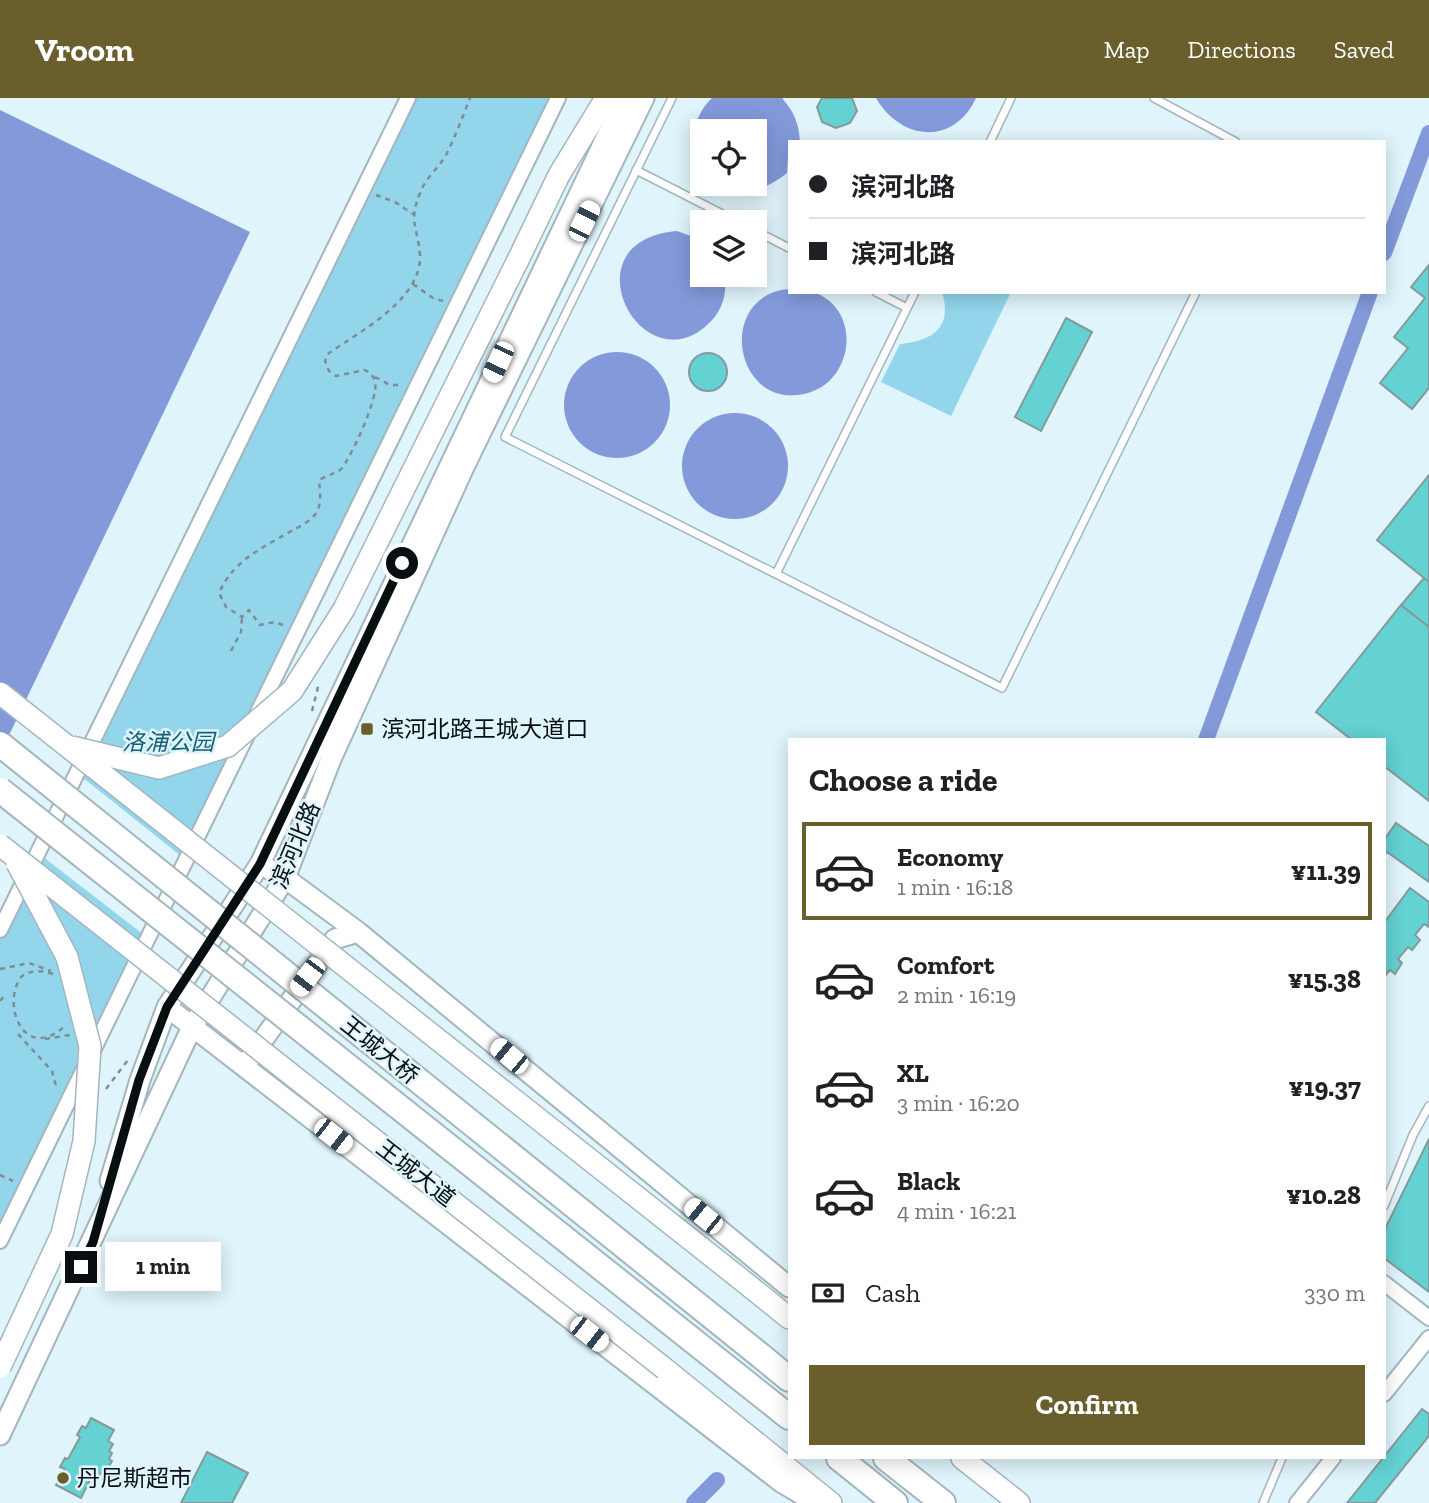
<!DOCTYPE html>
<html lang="en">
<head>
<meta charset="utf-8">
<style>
  body { margin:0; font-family:"Zilla Slab","Noto Sans SC",serif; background:#f2f2f2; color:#202124; height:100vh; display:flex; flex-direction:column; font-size:26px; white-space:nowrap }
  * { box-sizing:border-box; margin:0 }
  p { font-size:23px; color:#757577 }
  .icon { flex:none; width:38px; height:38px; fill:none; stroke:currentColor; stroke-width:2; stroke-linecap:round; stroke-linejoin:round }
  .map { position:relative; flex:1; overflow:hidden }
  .side { position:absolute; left:788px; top:640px; width:598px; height:721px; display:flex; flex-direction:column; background:#fff; border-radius:0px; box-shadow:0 4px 18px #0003 }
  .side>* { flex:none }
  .banner { position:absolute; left:788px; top:42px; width:598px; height:154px; border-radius:0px; box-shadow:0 4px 18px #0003; display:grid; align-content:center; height:154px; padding:0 21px; background:#fff }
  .buttons { position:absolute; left:690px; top:21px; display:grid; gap:14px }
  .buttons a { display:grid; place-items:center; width:77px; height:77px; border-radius:0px; background:#fff; box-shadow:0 4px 18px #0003; font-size:35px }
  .end { position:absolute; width:32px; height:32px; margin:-16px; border:9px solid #080f11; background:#fff; box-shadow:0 0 0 4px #fff }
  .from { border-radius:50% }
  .bubble { position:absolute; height:49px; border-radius:0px; background:#fff; box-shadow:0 4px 18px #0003; font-size:23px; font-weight:700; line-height:49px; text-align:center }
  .car { position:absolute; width:21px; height:42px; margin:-21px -10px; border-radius:9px; box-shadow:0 0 5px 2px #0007; background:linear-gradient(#fff 24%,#345 0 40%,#fff 0 76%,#345 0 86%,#fff 0) }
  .banner b { display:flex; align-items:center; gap:24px; height:66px; font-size:26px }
  .banner b+b { border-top:2px solid #e0e0e0 }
  .banner i { width:18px; height:18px; background:#202124 }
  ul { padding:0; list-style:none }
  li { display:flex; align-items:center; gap:21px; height:98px; margin:0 14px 10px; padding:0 7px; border:4px solid transparent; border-radius:0px }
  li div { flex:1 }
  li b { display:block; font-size:26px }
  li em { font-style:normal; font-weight:700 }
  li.selected { border-color:#6a5f2c }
  li>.icon { width:63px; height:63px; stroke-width:1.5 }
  h2 { padding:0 21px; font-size:32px; line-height:84px }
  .pay { display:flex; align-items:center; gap:18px; height:77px; padding:0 21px; font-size:26px }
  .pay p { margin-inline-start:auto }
  .button { display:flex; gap:14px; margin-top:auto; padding:14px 21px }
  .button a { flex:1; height:80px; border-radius:0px; background:#6a5f2c; color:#fff; font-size:28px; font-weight:700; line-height:80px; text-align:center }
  header { display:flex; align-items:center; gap:42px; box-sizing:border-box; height:98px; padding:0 35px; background:#6a5f2c; color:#fff }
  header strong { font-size:33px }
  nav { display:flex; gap:38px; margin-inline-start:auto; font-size:24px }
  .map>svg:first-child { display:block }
  .green { fill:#93d6ec }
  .water { fill:#8499da }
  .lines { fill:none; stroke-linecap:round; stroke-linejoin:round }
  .canal { stroke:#8499da; stroke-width:16 }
  .building { fill:#64d1d2; stroke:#859a9a; stroke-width:2 }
  .lane-casing { stroke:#a3b6bd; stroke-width:10 }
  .street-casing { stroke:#a3b6bd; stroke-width:18 }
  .secondary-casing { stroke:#a3b6bd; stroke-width:23 }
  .primary-casing { stroke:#a3b6bd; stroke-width:24 }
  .highway-casing { stroke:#a3b6bd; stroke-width:28 }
  .path { stroke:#7f8d92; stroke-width:2.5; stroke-dasharray:5 5; stroke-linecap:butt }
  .lane { stroke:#fff; stroke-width:7 }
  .street { stroke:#fff; stroke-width:14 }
  .secondary { stroke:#fff; stroke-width:19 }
  .primary { stroke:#fff; stroke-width:21 }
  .highway { stroke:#fff; stroke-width:24 }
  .primary-bridge-casing { stroke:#a3b6bd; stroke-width:24; stroke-linecap:butt }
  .highway-bridge-casing { stroke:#a3b6bd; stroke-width:28; stroke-linecap:butt }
  .primary-bridge { stroke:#fff; stroke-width:21 }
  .highway-bridge { stroke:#fff; stroke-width:24 }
  .route { stroke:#080f11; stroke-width:9 }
  .poi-dot { fill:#6a5f2c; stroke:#e0f4fc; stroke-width:2.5 }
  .labels { text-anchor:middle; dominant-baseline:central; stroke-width:5; stroke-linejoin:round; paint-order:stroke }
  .poi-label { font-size:23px; fill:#080f11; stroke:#e0f4fc; text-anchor:start }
  .park-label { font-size:23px; font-style:italic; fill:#126176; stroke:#e0f4fc }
  .street-label { font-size:23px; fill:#080f11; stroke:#e0f4fc }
</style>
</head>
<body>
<header>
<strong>Vroom</strong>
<nav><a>Map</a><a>Directions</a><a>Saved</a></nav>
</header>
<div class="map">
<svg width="1429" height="1405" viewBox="0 0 1429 1405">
  <rect width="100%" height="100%" fill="#e0f4fc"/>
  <path class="green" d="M408,0h150l-372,762 -109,-87z
    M942,194h69l-60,124 -70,-34 19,-38c32,-3 53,-16 42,-52z
    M38,755l110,85 -148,303v-311z"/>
  <path class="water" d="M712,0h70c12,14 17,25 18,44h-11l-2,31c-22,18 -42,22 -68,11h35v-53h-52v35c-14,-23 -9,-50 10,-68z
    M876,0h100c-22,48 -75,43 -100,0z
    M0,12l250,122 -250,522z
    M677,133l25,9v35h23c2,21 -3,38 -20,52 -67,55 -138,-87 -28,-96z
    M789,191v3c8,0 20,-2 27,1 48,20 36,92 -12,101 -71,15 -88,-99 -15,-105z
    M564 307a53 53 0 1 1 106 0a53 53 0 1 1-106 0Z
    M682 368a53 53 0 1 1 106 0a53 53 0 1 1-106 0Z"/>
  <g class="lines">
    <path class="canal" d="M1384,155l45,-120
      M1206,642l164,-448
      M694,1405l23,-23"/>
  </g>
  <path class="building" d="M822,0h30l5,13 -7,12 -14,5 -14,-6 -5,-15z
    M1429,167v123l-17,21 -32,-26 28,-35 -14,-11 31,-39 -14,-11z
    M1066,220l26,14 -51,99 -26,-14z
    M689 274a19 19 0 1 1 38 0a19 19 0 1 1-38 0Z
    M1429,377v107l-52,-42z
    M1424,480l5,4v45l-28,-22z
    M1401,507l28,22v174l-45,-35v-26h-32l-36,-28z
    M1396,725l33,23v36l-42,-30 -3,3v-15z
    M1410,790l19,14v25l-5,-3 -9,11 5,5 -8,10 -4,-3 -10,12 4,4 -7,11 -5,-4 -6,7v-54z
    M1429,1041v153l-45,-34v-27z
    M1422,1311l7,5v22l-54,67h-28z
    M91,1320l23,12 -6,11 5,3 -4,7 3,2 -3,6 3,2 -7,12 -3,-2 -3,6 -6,-3 -12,24 -25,-13 9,-16 -5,-2 5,-9 3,1 12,-22 -3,-2 5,-9 4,2z
    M207,1354l41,21 -16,30h-51z"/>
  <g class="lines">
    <defs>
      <path id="lane" d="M672,0l-167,339 497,251 194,-396
        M1154,0l82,44
        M990,44l21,-44
        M636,72l102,52
        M754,132l35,18
        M876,194l31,16
        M776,476l139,-282
        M1384,1108l29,-71 16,-29
        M1263,1405l19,-45"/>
      <path id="street" d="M256,618l302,-618
        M0,832l408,-832
        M0,1143l247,-506
        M1384,1185l45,35
        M1384,1296l45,-56
        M1297,1405l36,-45"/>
      <path id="secondary" d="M260,766l25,14 73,54 431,355
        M167,909l614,475 35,21
        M250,960l85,-119 23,-7
        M110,1083l30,-101 27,-73 93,-143 365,-766
        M0,1337l192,-408 93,-149 46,-119 133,-292 180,-369"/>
      <path id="primary" d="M518,162l41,-85 47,-77
        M738,1179l51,41
        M665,1271l166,134
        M962,1360l57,45"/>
      <path id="highway" d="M761,1258l28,23
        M745,1284l44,35
        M839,1360l56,45
        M886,1360l57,45"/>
    </defs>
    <use href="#lane" class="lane-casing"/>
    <use href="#street" class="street-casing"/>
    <use href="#secondary" class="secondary-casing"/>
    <use href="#primary" class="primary-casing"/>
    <use href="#highway" class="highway-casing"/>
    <path class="path" d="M376,97l19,7 18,12
      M413,186l20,14 10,3
      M375,279l15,8h11
      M283,527l-8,-3 -15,3 -11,-15 -7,7 -16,-10 -7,-14c15,-34 44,-45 74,-63 8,-4 18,-9 23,-17 6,-9 4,-22 3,-32 7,-7 17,-6 23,-13 10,-13 37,-71 33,-86 -1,-6 -5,-9 -10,-12l-29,6 -7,-5 -4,-10 4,-8c32,-22 93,-54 91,-98 -2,-28 -12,-32 0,-62 6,-16 20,-26 27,-40 9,-18 16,-37 23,-55
      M231,553l10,-19 1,-15
      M312,613l7,-28
      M0,871l29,-6 22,8
      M53,876c-12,-4 -21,-4 -31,2 -22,27 2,89 44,49
      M0,903l6,-7
      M18,936l34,37 5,19
      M45,941l25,-4
      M106,991l22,-29
      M0,1077l13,6"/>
    <use href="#lane" class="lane"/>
    <use href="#street" class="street"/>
    <use href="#secondary" class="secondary"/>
    <use href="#primary" class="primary"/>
    <use href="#highway" class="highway"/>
    <defs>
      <path id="primary-bridge" d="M0,595l738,584
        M72,649l87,21 69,-22 64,-55 52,-82 174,-349
        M0,747l665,524
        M0,1269l62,-133 22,-93 6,-95 -23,-89 -50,-94"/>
      <path id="highway-bridge" d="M0,646l761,612
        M0,692l745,592"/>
    </defs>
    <use href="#primary-bridge" class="primary-bridge-casing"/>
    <use href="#highway-bridge" class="highway-bridge-casing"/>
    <use href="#primary-bridge" class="primary-bridge"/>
    <use href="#highway-bridge" class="highway-bridge"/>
  </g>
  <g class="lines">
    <path class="route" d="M81,1169l12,-25 46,-162 28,-73 93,-143 142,-301"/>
  </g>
  <g class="poi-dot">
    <rect x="360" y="624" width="14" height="14" rx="3.5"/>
    <circle cx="63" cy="1380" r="7"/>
  </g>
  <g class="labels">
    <g class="poi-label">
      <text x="381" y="631">滨河北路王城大道口</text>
      <text x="77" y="1380">丹尼斯超市</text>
    </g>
    <g class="park-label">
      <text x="168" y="644">洛浦公园</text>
    </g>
    <g class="street-label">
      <text transform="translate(295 747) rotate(-67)">滨河北路</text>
      <text transform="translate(380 952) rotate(39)">王城大桥</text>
      <text transform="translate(416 1075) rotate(38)">王城大道</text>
    </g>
  </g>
</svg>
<div class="buttons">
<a><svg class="icon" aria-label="locate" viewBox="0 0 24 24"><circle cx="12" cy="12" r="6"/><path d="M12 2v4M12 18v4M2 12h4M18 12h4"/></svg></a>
<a><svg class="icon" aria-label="layers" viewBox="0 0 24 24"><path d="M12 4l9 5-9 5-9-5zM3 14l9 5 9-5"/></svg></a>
</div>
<i class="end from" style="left:402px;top:465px"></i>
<i class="end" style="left:81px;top:1169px"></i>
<div class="bubble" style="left:105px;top:1144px;width:116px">1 min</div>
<i class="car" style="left:584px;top:123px;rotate:26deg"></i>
<i class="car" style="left:498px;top:264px;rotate:205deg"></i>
<i class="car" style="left:307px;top:879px;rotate:217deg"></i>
<i class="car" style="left:509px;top:958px;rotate:310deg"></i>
<i class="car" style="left:333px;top:1038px;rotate:128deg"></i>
<i class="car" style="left:703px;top:1118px;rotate:309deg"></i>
<i class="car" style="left:589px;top:1236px;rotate:128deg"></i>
<div class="banner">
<b><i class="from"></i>滨河北路</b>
<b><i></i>滨河北路</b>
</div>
<section class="side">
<h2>Choose a ride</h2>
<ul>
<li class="selected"><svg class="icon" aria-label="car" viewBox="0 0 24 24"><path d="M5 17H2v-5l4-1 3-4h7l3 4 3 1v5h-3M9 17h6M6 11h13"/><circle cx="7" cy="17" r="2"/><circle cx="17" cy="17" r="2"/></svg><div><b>Economy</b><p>1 min · 16:18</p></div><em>¥11.39</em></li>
<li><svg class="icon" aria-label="car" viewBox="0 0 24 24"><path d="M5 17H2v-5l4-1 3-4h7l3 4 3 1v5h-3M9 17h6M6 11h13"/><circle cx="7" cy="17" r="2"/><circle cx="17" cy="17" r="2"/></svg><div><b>Comfort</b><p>2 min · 16:19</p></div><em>¥15.38</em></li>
<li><svg class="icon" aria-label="car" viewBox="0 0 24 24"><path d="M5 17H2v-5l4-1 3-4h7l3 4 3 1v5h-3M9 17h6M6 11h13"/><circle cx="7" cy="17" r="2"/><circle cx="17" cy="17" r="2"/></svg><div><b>XL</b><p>3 min · 16:20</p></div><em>¥19.37</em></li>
<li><svg class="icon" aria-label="car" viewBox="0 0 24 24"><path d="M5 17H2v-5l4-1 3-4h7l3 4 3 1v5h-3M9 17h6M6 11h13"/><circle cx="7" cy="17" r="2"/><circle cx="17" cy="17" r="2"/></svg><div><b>Black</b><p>4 min · 16:21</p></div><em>¥10.28</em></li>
</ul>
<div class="pay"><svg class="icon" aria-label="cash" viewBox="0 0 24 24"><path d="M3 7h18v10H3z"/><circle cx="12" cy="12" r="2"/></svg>Cash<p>330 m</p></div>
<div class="button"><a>Confirm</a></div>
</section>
</div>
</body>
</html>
